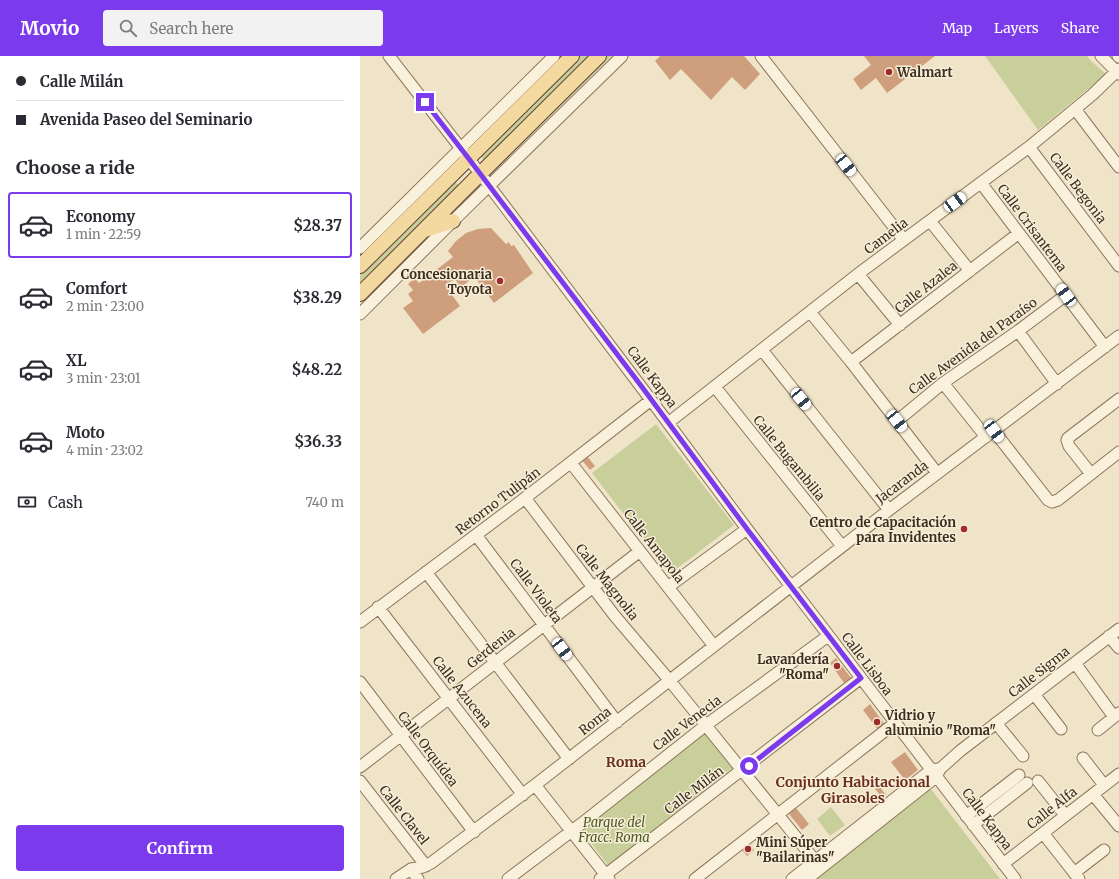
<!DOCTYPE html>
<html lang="en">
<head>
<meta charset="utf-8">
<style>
  body { margin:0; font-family:Merriweather,serif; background:#f2f2f3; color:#2b2b33; height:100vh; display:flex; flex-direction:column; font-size:15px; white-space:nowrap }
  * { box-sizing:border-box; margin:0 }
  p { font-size:13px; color:#7c7c81 }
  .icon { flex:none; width:22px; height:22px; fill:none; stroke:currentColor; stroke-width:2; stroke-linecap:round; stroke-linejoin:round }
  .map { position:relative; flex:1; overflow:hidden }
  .details { display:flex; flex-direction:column; background:#fff; width:360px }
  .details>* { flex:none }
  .banner { display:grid; align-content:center; height:88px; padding:0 16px; background:#fff }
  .end { position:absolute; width:18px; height:18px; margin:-9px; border:5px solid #7c3aed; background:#fff; box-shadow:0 0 0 2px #fff }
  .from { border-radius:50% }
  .car { position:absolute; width:12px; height:24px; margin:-12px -6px; border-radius:5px; box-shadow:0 0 3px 1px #0007; background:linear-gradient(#fff 24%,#345 0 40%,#fff 0 76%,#345 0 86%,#fff 0) }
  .banner b { display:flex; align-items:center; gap:14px; height:38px; font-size:15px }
  .banner b+b { border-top:1px solid #e1e1e2 }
  .banner i { width:10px; height:10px; background:#2b2b33 }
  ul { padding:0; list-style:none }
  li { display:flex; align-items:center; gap:12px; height:66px; margin:0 8px 6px; padding:0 8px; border:2px solid transparent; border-radius:4px }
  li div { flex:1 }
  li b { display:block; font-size:15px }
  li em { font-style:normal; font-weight:700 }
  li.selected { border-color:#7c3aed }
  li>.icon { width:36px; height:36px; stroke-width:1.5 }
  h2 { padding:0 16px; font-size:18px; line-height:48px }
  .pay { display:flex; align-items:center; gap:10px; height:44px; padding:0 16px; font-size:15px }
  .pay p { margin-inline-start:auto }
  .button { display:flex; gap:8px; margin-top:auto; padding:8px 16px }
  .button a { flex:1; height:46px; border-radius:4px; background:#7c3aed; color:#fff; font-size:16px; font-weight:700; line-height:46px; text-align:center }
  header { display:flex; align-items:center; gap:24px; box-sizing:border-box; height:56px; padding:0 20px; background:#7c3aed; color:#fff }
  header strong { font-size:19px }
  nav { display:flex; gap:22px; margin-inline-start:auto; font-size:14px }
  .search { width:280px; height:36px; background:#f2f2f3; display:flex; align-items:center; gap:10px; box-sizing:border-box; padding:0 14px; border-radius:4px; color:#7c7c81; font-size:15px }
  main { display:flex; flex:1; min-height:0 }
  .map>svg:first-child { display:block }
  .green { fill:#c9cf9b }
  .building { fill:#cf9f7d }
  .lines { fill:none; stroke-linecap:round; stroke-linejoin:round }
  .minor-casing { stroke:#8d765c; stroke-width:13 }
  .major-casing { stroke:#5b4430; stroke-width:16 }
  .minor { stroke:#faf1dc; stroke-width:11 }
  .major { stroke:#f3d9a0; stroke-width:14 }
  .route { stroke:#7c3aed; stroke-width:5 }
  .poi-dot { fill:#9e2a2b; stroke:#f7eed8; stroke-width:1.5 }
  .labels { text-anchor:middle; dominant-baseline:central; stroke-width:3; stroke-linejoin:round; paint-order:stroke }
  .poi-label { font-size:13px; font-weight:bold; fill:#3d2e20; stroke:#f7eed8; text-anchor:start }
  .street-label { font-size:13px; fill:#3d2e20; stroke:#f7eed8 }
  .park-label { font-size:13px; font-style:italic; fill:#4d5a26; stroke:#f7eed8 }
  .neighbourhood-label { font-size:14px; font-weight:bold; fill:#6b2e1e; stroke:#f7eed8 }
</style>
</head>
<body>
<header>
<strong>Movio</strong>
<div class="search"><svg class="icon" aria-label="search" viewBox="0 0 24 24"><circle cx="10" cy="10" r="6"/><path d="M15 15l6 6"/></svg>Search here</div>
<nav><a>Map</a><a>Layers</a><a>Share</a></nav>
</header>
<main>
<section class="details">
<div class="banner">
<b><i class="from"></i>Calle Milán</b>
<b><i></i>Avenida Paseo del Seminario</b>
</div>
<h2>Choose a ride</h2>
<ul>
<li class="selected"><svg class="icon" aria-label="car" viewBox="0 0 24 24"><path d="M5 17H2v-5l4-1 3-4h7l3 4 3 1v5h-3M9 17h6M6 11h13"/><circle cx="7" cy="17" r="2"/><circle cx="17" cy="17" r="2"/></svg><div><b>Economy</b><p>1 min · 22:59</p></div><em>$28.37</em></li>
<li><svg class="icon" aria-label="car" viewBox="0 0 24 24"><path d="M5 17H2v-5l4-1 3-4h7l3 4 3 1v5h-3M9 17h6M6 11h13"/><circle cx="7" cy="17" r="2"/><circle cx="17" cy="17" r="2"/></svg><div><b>Comfort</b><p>2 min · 23:00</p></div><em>$38.29</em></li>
<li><svg class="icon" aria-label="car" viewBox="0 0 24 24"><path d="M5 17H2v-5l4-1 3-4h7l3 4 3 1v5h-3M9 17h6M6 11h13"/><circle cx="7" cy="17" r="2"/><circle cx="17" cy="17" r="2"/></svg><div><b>XL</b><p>3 min · 23:01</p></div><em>$48.22</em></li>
<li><svg class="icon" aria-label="car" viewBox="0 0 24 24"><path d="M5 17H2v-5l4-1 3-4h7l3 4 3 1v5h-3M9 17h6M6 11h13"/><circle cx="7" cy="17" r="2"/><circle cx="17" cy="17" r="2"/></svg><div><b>Moto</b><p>4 min · 23:02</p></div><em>$36.33</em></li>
</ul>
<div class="pay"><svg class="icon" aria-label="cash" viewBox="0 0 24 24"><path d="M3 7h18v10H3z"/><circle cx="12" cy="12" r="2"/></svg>Cash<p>740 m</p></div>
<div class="button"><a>Confirm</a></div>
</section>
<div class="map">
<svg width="759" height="823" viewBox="0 0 759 823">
  <rect width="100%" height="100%" fill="#f0e4c8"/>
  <path class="green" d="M214,0h18l-107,104h-2l-2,-4z
    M243,0h9l-115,112 -2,1z
    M625,0h102l3,4 16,14 -68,56z
    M93,123l6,7 -33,31 -36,41 -30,30v-17z
    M296,368l78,101 -64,49 -78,-101z
    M346,673l29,37 -127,99 -29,-38z
    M571,733l69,90h-187z
    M471,751l14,18 -15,11 -13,-17z"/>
  <path class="building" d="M300,0h84l16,18 -15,16 -13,-13 -21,23 -30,-31 -11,11 -15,-19z
    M504,0h71l-48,37 -11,-15 -15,12 -8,-11 18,-14z
    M131,172l15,16 3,-2 2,4 3,-1 19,28 -39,30 -20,-27 -13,12 -6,-9 -10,6 15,21 -37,28 -20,-26 10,-7 -5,-7 5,-4 -5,-6 7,-6 4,5 34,-26 -5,-6 8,-10 10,-8 12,-4z
    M226,399l9,11 -5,4 -9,-11z
    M476,602l15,20 -7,5 -14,-20z
    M510,648l15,21 -7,5 -15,-20z
    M545,696l13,18 -13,10 -14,-18z
    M519,730l7,9 -4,2 -7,-8z
    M436,752l13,16 -7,6 -13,-16z
    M389,787l5,7 -7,6 -6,-7z"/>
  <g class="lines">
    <defs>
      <path id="minor" d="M29,0l80,103 182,241 96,129 268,350
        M401,0l143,184
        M741,0l18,18
        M758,0l1,1
        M715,53l44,58
        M669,91l90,119
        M621,127l124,164
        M570,165l40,50
        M0,192l194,-192
        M498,218l42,51
        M450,256l41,50 86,111
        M0,258l93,-93 169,-165
        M658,275l39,53
        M402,294l127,160
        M491,306l168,-129
        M583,327l43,54
        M355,331l127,159
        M537,365l46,-38 75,-52 48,-36
        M308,367l190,-149 171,-127 63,-52 27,-26
        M634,375l54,69 4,2 6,-2 61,-48
        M211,407l143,183
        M731,418l-22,-28 -2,-6 1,-2 51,-39
        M165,442l89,117 56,66 151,187
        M116,479l141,187
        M66,516l143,187
        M308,531l79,-58
        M18,551l145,188
        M0,566l165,-124 126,-98
        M749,580l10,12
        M715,607l39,54
        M0,626l114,150
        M674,638l27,35
        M636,667l27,33
        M738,674l21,-17
        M723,702l21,27
        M0,711l280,-216
        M0,725l66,85
        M678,725l27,34
        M175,729l74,94
        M736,742l23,28
        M606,760l53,-41
        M613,769l54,-42
        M686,781l33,42
        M643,808l116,-90
        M51,813l7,10
        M714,817l30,-23
        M36,823l15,-10 12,-2 8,-4 104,-78 354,-275 230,-174
        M148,823l73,-55 125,-99 122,-89
        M240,823l261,-201
        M335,823l200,-156
        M432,823l139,-109 7,-1
        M447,823l129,-102 4,-8 20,-18 159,-122"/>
      <path id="major" d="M65,174l28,-9
        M0,210l212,-210
        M0,238l120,-120 119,-118"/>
    </defs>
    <use href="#minor" class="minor-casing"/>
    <use href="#major" class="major-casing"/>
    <use href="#minor" class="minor"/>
    <use href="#major" class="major"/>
  </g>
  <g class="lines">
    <path class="route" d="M65,46l44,57 173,228 105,142 114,149 -112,88"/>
  </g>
  <g class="poi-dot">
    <circle cx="529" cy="16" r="4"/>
    <circle cx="140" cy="225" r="4"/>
    <circle cx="604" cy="473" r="4"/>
    <circle cx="477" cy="610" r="4"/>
    <circle cx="517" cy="666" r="4"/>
    <circle cx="388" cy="793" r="4"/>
  </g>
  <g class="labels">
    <g class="poi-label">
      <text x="537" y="16">Walmart</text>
      <text x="132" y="218" text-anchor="end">Concesionaria<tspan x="132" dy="15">Toyota</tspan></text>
      <text x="596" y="466" text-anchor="end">Centro de Capacitación<tspan x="596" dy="15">para Invidentes</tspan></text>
      <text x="469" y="603" text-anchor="end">Lavandería<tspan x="469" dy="15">"Roma"</tspan></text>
      <text x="525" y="659">Vidrio y<tspan x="525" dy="15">aluminio "Roma"</tspan></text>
      <text x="396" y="786">Mini Súper<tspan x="396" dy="15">"Bailarinas"</tspan></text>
    </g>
    <g class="street-label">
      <text transform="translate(718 132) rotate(53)">Calle Begonia</text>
      <text transform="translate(672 172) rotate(53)">Calle Crisantema</text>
      <text transform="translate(526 180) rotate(-37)">Camelia</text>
      <text transform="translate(566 231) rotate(-38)">Calle Azalea</text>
      <text transform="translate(613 290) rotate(-36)">Calle Avenida del Paraíso</text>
      <text transform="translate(292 321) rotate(53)">Calle Kappa</text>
      <text transform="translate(429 402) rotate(51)">Calle Bugambilia</text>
      <text transform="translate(542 426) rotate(-37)">Jacaranda</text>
      <text transform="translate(138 445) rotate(-37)">Retorno Tulipán</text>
      <text transform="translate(294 490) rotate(52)">Calle Amapola</text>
      <text transform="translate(247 526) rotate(52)">Calle Magnolia</text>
      <text transform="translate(176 535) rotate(53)">Calle Violeta</text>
      <text transform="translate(131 592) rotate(-38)">Gerdenia</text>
      <text transform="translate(507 608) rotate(53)">Calle Lisboa</text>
      <text transform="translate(679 616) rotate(-38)">Calle Sigma</text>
      <text transform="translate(102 636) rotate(52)">Calle Azucena</text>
      <text transform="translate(235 665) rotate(-38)">Roma</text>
      <text transform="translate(327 667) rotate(-37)">Calle Venecia</text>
      <text transform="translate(68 693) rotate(53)">Calle Orquídea</text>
      <text transform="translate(334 734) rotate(-37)">Calle Milán</text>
      <text transform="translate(692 752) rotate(-38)">Calle Alfa</text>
      <text transform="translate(44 759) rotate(52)">Calle Clavel</text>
      <text transform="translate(627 763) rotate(53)">Calle Kappa</text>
    </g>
    <g class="park-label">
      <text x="254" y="766">Parque del<tspan x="254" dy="15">Fracc. Roma</tspan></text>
    </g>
    <g class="neighbourhood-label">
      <text x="266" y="706">Roma</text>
      <text x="493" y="726">Conjunto Habitacional<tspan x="493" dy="16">Girasoles</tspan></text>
    </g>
  </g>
</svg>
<i class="end from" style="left:389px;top:710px"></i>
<i class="end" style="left:65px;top:46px"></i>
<i class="car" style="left:486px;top:109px;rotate:142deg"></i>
<i class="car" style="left:595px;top:146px;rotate:54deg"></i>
<i class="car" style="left:706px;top:239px;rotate:323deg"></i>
<i class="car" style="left:441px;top:343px;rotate:141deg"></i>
<i class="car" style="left:537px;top:365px;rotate:142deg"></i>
<i class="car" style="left:634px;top:375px;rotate:143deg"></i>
<i class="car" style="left:202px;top:593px;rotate:143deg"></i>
</div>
</main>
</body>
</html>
